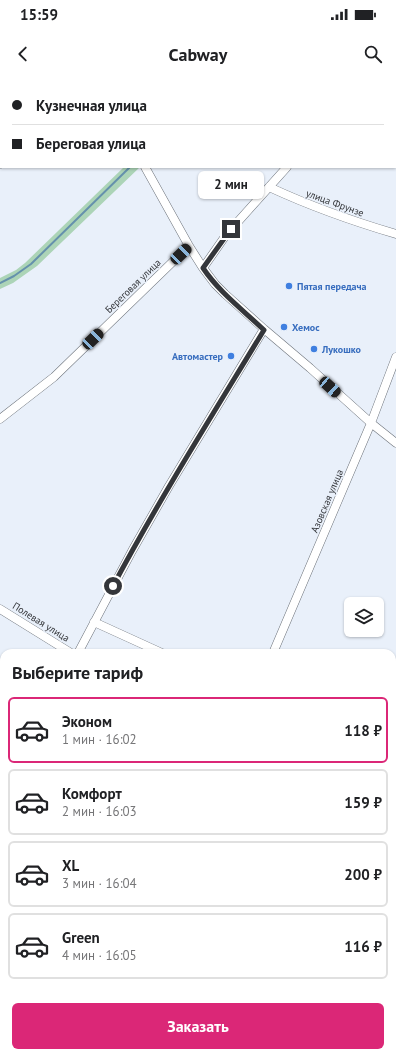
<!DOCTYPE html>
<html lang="ru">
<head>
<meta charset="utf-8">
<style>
  body { margin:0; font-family:"PT Sans",sans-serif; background:#f6f6f6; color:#202124; height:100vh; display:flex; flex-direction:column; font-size:15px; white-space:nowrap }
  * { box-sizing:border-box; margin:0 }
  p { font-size:13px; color:#757577 }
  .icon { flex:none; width:22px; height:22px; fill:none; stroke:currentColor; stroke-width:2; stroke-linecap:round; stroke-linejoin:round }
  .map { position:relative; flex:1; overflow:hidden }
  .drawer { position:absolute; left:0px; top:569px; width:396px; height:408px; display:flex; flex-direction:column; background:#fff; border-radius:12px 12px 0 0; box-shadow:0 1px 3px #0004 }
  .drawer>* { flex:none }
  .guide { position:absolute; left:0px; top:0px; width:396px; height:88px; box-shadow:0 1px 3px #0004; display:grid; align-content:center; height:88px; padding:0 12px; background:#fff }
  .buttons { position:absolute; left:344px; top:517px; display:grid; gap:8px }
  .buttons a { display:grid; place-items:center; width:40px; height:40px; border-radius:6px; background:#fff; box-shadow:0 1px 3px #0004; font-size:20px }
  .end { position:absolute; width:18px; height:18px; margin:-9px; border:5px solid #34363a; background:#fff; box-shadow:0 0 0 2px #fff }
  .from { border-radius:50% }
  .bubble { position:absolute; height:28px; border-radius:6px; background:#fff; box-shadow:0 1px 3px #0004; font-size:13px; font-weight:700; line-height:28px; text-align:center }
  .car { position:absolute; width:12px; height:24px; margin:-12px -6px; border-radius:5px; box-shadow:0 0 3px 1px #0007; background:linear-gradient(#222 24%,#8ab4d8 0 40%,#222 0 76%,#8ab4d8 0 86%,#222 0) }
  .guide b { display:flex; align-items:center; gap:14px; height:38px; font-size:15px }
  .guide b+b { border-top:1px solid #e0e0e0 }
  .guide i { width:10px; height:10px; background:#202124 }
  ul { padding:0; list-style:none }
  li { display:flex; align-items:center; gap:12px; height:66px; margin:0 8px 6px; padding:0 4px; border:2px solid #e0e0e0; border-radius:6px }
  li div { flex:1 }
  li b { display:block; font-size:15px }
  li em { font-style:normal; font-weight:700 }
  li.active { border-color:#db2777 }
  li>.icon { width:36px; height:36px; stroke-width:1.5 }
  h2 { padding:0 12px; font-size:18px; line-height:48px }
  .cta { display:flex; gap:8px; margin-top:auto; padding:8px 12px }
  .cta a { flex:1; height:46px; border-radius:6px; background:#db2777; color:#fff; font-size:16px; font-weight:700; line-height:46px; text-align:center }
  .status { display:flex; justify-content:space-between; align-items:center; height:28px; padding:0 20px; background:#fff; direction:ltr }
  .status svg { height:11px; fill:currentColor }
  header { display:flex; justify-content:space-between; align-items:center; height:52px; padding:0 12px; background:#fff; font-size:18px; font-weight:700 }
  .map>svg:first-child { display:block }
  .green { fill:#acd4b7 }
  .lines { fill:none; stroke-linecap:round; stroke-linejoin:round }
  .stream { stroke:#6591ac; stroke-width:2 }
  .minor-casing { stroke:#6b7179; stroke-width:9 }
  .minor { stroke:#fff; stroke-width:8 }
  .route { stroke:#34363a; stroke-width:5 }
  .shop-dot { fill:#3f7fe0; stroke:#e9f0fa; stroke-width:1.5 }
  .labels { text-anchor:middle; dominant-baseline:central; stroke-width:3; stroke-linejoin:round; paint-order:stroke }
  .street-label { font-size:10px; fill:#34363a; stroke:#e9f0fa }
  .shop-label { font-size:10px; font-weight:bold; fill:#366cbe; stroke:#e9f0fa; text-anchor:start }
</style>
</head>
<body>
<div class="status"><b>15:59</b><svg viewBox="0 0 49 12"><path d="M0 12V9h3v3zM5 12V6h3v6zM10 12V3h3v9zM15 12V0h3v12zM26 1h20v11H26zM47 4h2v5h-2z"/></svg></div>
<header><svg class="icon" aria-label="back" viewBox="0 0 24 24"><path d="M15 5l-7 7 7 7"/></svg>Cabway<svg class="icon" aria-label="search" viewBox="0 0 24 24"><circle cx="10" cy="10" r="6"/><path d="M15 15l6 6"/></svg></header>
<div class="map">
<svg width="396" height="977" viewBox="0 0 396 977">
  <rect width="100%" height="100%" fill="#e9f0fa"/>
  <path class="green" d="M124,87h16l-103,99 -24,17 -13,6v-11l16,-8 9,-7z"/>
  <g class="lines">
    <path class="stream" d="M200,1l1,-1
      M0,203l14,-7 17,-12 99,-97"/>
    <defs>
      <path id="minor" d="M94,0v1
        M367,1l1,-1
        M0,84l1,-1
        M145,87l44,79 14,22 12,16 10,10 39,35 46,39 61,55 25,20
        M269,107c41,19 83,34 127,47
        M203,188l23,-33 61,-68
        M0,339l54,-42 135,-131
        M0,529l71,44
        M94,542l68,31
        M78,573l54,-102 37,-65 95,-157
        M273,573l98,-230 25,-66
        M392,622l4,-7
        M0,627l4,-2
        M392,701l4,2
        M0,759l4,-6
        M0,783l4,3
        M392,843l4,2
        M0,943l4,4
        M392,969l4,1
        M32,973l4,4
        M103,977l2,-4
        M270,977l1,-4"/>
    </defs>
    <use href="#minor" class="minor-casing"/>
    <use href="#minor" class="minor"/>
  </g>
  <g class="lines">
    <path class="route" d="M113,506c47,-88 100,-172 151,-256 -21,-20 -45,-38 -61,-62l28,-39"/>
  </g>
  <g class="shop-dot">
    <circle cx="289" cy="206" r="4"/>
    <circle cx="284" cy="247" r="4"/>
    <circle cx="314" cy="269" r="4"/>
    <circle cx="231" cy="276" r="4"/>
  </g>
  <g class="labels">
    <g class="street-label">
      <text transform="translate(335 123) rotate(20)">улица Фрунзе</text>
      <text transform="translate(133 206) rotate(-44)">Береговая улица</text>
      <text transform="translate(327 421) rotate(-67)">Азовская улица</text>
      <text transform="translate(41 542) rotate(32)">Полевая улица</text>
    </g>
    <g class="shop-label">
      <text x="297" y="206">Пятая передача</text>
      <text x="292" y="247">Хемос</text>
      <text x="322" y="269">Лукошко</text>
      <text x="223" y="276" text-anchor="end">Автомастер</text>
    </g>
  </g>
</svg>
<div class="buttons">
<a><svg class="icon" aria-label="layers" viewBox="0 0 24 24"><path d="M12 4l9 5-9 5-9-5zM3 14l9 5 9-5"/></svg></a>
</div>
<i class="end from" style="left:113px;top:506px"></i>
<i class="end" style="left:231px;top:149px"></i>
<div class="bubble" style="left:198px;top:91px;width:66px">2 мин</div>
<i class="car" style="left:181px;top:174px;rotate:46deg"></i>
<i class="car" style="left:93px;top:259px;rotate:46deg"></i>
<i class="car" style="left:330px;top:307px;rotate:132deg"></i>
<div class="guide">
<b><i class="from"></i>Кузнечная улица</b>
<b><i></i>Береговая улица</b>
</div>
<section class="drawer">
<h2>Выберите тариф</h2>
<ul>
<li class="active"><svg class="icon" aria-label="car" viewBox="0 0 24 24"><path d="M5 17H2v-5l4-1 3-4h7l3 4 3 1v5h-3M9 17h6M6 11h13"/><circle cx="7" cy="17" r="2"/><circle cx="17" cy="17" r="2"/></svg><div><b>Эконом</b><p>1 мин · 16:02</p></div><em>118 ₽</em></li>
<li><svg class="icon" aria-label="car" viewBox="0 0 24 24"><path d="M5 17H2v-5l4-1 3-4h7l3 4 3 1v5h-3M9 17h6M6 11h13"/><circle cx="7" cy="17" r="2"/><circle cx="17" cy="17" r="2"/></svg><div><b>Комфорт</b><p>2 мин · 16:03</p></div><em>159 ₽</em></li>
<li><svg class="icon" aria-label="car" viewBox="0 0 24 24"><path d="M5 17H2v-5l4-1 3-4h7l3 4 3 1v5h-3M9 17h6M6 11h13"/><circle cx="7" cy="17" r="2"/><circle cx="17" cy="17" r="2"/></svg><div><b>XL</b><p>3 мин · 16:04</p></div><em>200 ₽</em></li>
<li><svg class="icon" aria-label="car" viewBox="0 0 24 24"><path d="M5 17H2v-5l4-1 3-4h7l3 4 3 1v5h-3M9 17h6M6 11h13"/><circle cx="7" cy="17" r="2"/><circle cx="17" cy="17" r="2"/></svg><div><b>Green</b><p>4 мин · 16:05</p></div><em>116 ₽</em></li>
</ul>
<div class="cta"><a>Заказать</a></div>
</section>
</div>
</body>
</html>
